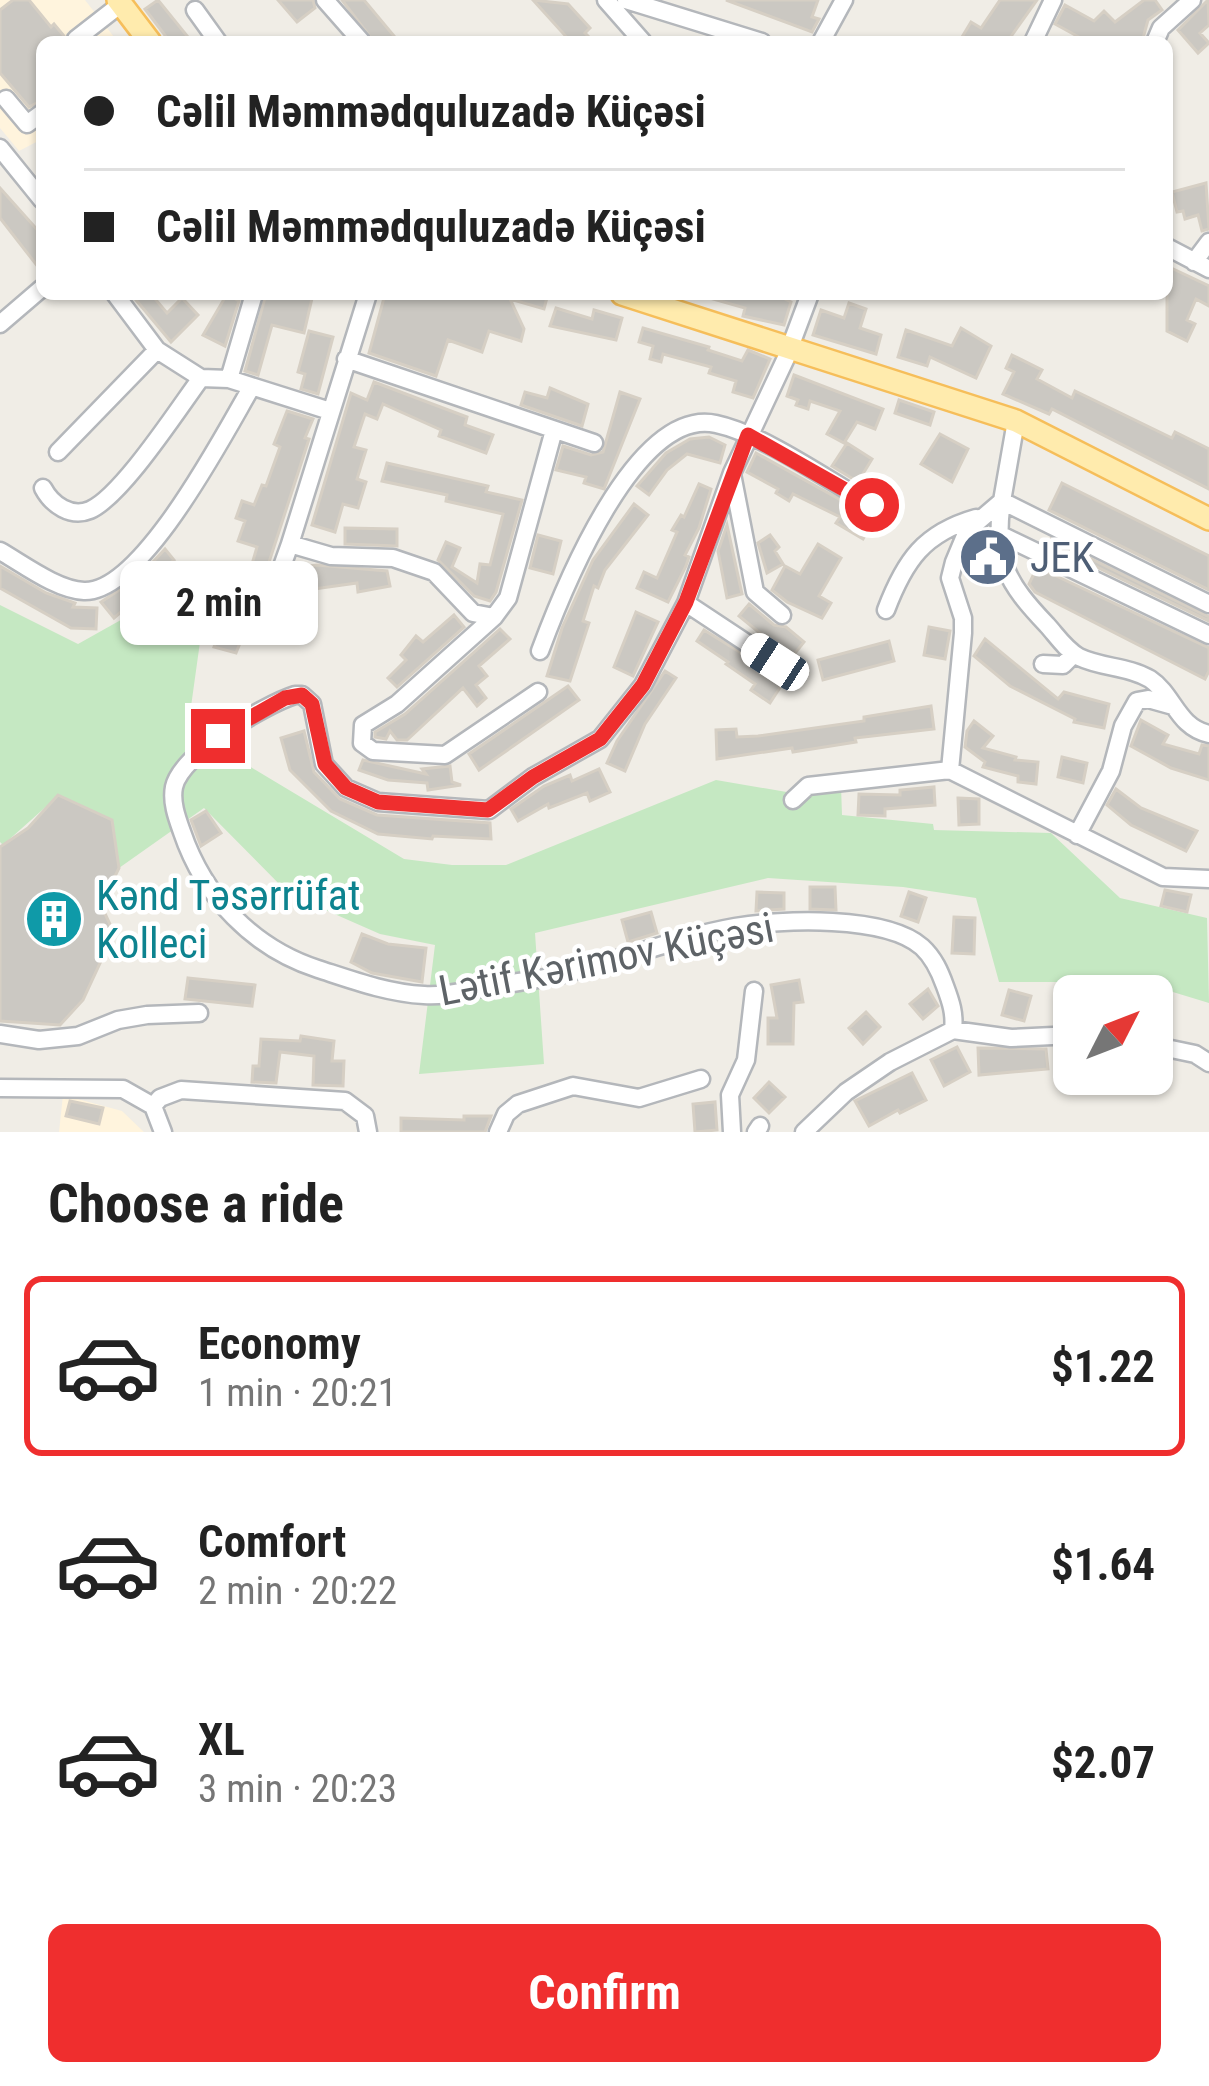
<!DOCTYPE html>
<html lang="en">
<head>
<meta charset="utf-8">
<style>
  body { margin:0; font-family:"Roboto Condensed",sans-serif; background:#f2f2f2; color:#222; height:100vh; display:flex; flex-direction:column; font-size:45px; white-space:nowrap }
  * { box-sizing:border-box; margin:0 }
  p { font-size:39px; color:#767676 }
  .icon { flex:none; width:66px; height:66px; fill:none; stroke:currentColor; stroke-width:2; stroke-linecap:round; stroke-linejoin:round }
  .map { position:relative; height:1132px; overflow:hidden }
  .panel { display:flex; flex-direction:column; background:#fff; flex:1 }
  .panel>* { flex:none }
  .banner { position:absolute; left:36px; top:36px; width:1137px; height:264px; border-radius:18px; box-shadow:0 3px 9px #0004; display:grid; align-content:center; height:264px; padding:0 48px; background:#fff }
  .needle { width:78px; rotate:48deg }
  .controls { position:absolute; left:1053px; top:975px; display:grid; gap:24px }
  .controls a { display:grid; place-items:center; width:120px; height:120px; border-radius:18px; background:#fff; box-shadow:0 3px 9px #0004; font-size:60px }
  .end { position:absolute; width:54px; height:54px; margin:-27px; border:15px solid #ef2e2e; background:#fff; box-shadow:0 0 0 6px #fff }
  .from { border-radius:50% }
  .bubble { position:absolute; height:84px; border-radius:18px; background:#fff; box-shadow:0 3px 9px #0004; font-size:39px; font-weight:700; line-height:84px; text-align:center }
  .car { position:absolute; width:36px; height:72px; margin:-36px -18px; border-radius:15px; box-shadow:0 0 9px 3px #0007; background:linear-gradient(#fff 24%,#345 0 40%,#fff 0 76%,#345 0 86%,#fff 0) }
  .banner b { display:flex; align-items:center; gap:42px; height:114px; font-size:45px }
  .banner b+b { border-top:3px solid #e0e0e0 }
  .banner i { width:30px; height:30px; background:#222 }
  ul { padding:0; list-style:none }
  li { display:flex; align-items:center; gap:36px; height:180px; margin:0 24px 18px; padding:0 24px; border:6px solid transparent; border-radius:18px }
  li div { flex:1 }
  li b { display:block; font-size:45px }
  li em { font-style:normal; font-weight:700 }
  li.selected { border-color:#ef2e2e }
  li>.icon { width:108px; height:108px; stroke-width:1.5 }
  h2 { padding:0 48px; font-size:54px; line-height:144px }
  .cta { display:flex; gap:24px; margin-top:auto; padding:24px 48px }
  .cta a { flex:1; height:138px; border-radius:18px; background:#ef2e2e; color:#fff; font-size:48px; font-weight:700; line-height:138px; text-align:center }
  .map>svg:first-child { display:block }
  .commercial { fill:#fff4dd }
  .green { fill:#c5e8c2 }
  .building { fill:#cbc8c2; stroke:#d6cfc4; stroke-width:3 }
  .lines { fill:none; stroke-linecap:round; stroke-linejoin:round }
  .minor-casing { stroke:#b4b7bb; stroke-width:21 }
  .major-casing { stroke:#f6be5a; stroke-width:26 }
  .minor { stroke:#fff; stroke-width:16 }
  .major { stroke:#ffebad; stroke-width:21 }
  .route { stroke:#ef2e2e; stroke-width:15 }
  .labels { text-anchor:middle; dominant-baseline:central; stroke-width:9; stroke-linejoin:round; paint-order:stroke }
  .service-label { font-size:42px; fill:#4e5e75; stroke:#fff; text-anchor:start }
  .culture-label { font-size:42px; fill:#0d838f; stroke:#fff; text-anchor:start }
  .street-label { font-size:42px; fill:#5e6367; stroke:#fff }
</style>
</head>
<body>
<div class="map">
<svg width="1209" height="1132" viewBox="0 0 1209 1132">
  <rect width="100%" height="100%" fill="#f0ede6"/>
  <path class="commercial" d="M0,0h85l33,42h-76v97l-23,12 -19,-23z
    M63,1095l59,16 22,21h-85z"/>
  <path class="green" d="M210,570l-21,151 5,12 210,126 48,6h54l210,-85 88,15 37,-9 1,29 91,9 1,6 117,3 69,65 87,20 2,85 -69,-21h-141l-23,-84 -73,-11 -135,-9 -233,55 9,131 -125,10 16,-129 -55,-11 -91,-40 -85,-86 -85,60 -61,-72 -55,49 -3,-3v-237l78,39z"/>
  <path class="building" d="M13,0h16l22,27 3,-3 10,12v6h-22v58l-13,7 -29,-34v-63z
    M158,0l34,42h-22l-25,-33z
    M278,0h35l2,8 -18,14z
    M342,0h22l35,42h-25z
    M533,0l35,4 22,24 -5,5 9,9h-23z
    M726,0h92l-6,17 7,2 -7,13z
    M1000,0h37l-30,42h-48l12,-20 10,6z
    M1144,0h11l7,10 -14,10 -6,22h-54l-33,-18 10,-19 29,16 10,-10 11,11z
    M1208,0l1,25 -9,8 9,10 -11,10 -20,-23z
    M1206,183l3,46 -7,2 -4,-16 -13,4 -2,-8 -6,1 -5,-20z
    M0,188l42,47v37l-42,-54z
    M1167,266l42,20v20l-13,-7 -9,21 8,4 -8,17 -20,-10z
    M131,294h20l16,19 15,-15 16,17 -27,27z
    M227,294l12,7 -14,45 -22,-11z
    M266,294h47l-9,39 -32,-8 -14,50 -13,-4z
    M385,294h163l-4,15 -34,-10 14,30 -3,12 -32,-10 -7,21 -34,-12 -12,36 -67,-23z
    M707,294h68l16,8 -7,23 -41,-9 2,-8 -39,-11z
    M849,303l17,6 -6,19 21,7 -5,19 -63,-19 8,-25 23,8z
    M556,308l36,11 2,-9 28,8 -6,22 -66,-14z
    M643,328l66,19 -1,3 34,11 6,-11 22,9 -17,39 -20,-6 3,-11 -27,-8 2,-6 -48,-13 -2,8 -11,-3 3,-13 -14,-4z
    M961,328l30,18 -15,32 -46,-21 -3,9 -29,-9 8,-27 46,16z
    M309,331l24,6 -15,57 -17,-5 4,-15 -7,-2z
    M1012,355l30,15 -5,9 35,19 3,-7 97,47 3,-6 34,17v40l-157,-80 -3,5 -46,-20 11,-22 -8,-4z
    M794,375l89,34 -8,20 -18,-7 -13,21 -17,-9 13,-23 -30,-10 -2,8 -12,-4 2,-5 -11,-4z
    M374,382l93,35 -2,8 28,10 -7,18 -47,-17 2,-6 -58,-26 -6,15 -12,-5 -11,33 12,3 -9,29 9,3 -8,26 -15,-4 -8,28 -23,-7 39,-132 16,7z
    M550,388l38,16 -6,22 -61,-21 4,-13 22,6z
    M620,392l20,7 -36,90 -20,-6 2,-6 -30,-7 7,-24 28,9 12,-3z
    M899,400l35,12 -4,13 -35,-12z
    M287,411l26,8 -8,19 4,1 -50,154 3,15 -7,-2 -19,47 -22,-6 5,-15 8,2 11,-32 -12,-4 8,-25 14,5 9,-31 -19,-6 7,-20 -9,-3 6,-17 12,4 8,-20 4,1 14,-39 -6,-3z
    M940,434l28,15 -16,33 -31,-18z
    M709,437l16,8 -5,18 -33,-9 -20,16 -18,25 -12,-9 29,-33 24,-14z
    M847,443l25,16 -14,23 -26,-16z
    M756,453l119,66 -12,20 -27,-16 4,-6 -47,-23 -4,7 -13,-8 2,-4 -31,-17z
    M387,463l101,23 -2,6 36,8 -26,92 -6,9 -16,-5 -36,-36 8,-18 14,6 -8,19 25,16 3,-19 10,1 13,-51 -57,-13 1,-6 -65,-14z
    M1062,483l147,73v34l-160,-80z
    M699,484l12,5 -12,39 -14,27 4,2 -3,9 -18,36 -31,-14 7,-16 13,6 20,-46 -5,-2 9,-15 3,2z
    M634,504l14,11 -43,55 -7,18 -4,-2 -11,35 6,2 -19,58 -23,-5 15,-48 31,-68z
    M727,525l15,69 -15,4 -9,-47z
    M345,528l52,1v17l-52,-2z
    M538,535l23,6 -8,33 -23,-6z
    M770,535l9,12 -4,4 8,13 -16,9 -9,-30z
    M979,537l9,8 5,26 -12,8 -11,-14 13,-9 -9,-8z
    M1051,539l158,78v4l-160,-77z
    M818,544l23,14 -22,38 12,7 -9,15 -35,-16 -15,-12 13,-24 15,8z
    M165,549l9,11 -14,12 9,11 -29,24 -5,-7 -21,18 -13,-16 38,-25z
    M317,565l70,6 3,15 -32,6 -1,-9 -43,6 2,5 -29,10 -3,-6 5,-13 13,-5 -2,-13z
    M0,566l46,27 29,10 -2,4 24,1 -1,21 -25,-1 -71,-40z
    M1037,567l172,81v23l-4,8 -170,-87 -6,-8z
    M749,604l25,21 12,2 18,15 -16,20 -5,-10 -44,-36z
    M636,612l22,10 -25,54 -19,-9z
    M454,615l10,12 -67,60 -9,-9 18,-18 -5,-5 15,-19 7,6z
    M929,627l21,4 -5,28 -21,-4z
    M500,629l10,10 -31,27 8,10 -11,9 10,13 -9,8 -14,-18 -56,52h-10l-7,-9 -4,8 -11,-2v-5l30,-18z
    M704,630l81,50 -15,23 -19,-13 4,-6 -29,-20 2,-2 -31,-21z
    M985,639l73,60 6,-7 45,12 -5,24 -30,-6 1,-3 -65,-33 -36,-30z
    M889,641l5,20 -71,19 -5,-20z
    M665,671l11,7 -31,46 -20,47 -18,-8 10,-22z
    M568,686l11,14 -100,70 -10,-16z
    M931,706l3,23 -79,9 1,4 -63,10 -1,-4 -75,11 -1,-29 20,-1 1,8 21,-1 106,-15v-4z
    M1141,720l27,15 -5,9 36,10 3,-9 7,1v34l-38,-12 -40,-22z
    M974,721l19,15 -10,12 33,9 -1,3 23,2 -2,22 -18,-2v-6l-35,-9 2,-5 -20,-15 2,-16z
    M304,731l10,41 26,27 37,16 113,8 1,16 -58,-3 -1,3 -54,-5 -47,-23 -41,-41 -9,-32z
    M1062,757l25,6 -4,20 -25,-6z
    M363,760l63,14 -4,-5 28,-3 2,16 9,3 -33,5 -1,-7 -39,-3 -29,-10z
    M599,769l11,23 -20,9 -3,-8 -38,15 -1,-4 -30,17 -7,-12 33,-23 26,-11 2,6z
    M934,787l1,18 -50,4v7l-27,-1 1,-21 41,1v-5z
    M1116,789l25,19 56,23 -11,20 -55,-26 -24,-20z
    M58,795l54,25 7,48 -18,37 13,28 -31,67 -23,25 -60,-4v-174l28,-19z
    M958,798l21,1v25l-20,1z
    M206,811l15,22 -20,13 -10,-26z
    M810,887h25l1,23 -26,-1z
    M1165,890l26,5 -4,17 -26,-6z
    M757,892l27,1v16l-28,2z
    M909,892l17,6 -8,24 -17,-6z
    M651,912l6,21 -29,9 -6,-22z
    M954,917l21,1 -1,36 -22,-1z
    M362,934l26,10 38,4 -4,34 -50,-9 -21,-11z
    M188,978l67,7 -3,21 -67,-7z
    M799,980l4,22 -9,1 -1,41h-25v-26h9l-6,-33z
    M928,989l10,17 -15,13 -13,-15z
    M1009,990l22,6 -7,25 -22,-6z
    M866,1012l14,15 -17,17 -14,-16z
    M301,1036l33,5 -2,20h12l-1,25 -30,-1 1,-29 -34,-4 -4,31 -24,-1 1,-16h6l2,-27 39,2z
    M957,1047l13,25 -26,14 -13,-26z
    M978,1048l68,1 2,20 -69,6z
    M912,1073l14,27 -26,13 -2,-3 -29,16 -14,-25z
    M769,1082l16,15 -16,16 -15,-15z
    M70,1101l33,7 -4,16 -33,-8z
    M715,1102l2,28 -22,2 -2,-28z
    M464,1116h27l-6,16h-84v-14l63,2z"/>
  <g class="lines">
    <defs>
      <path id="minor" d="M325,0l37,42
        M606,0l37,42
        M626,0l136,42
        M195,10l23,32
        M78,42l-2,-3 45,-35
        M821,42l23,-42
        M1033,42l20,-42
        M1155,42l6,-14 31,-28
        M6,99l21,25 15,-11
        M0,148l42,52
        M1167,247l42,22
        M1194,262l15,-20
        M115,294l42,56 44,28 28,1 101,32
        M368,294l-78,250 41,12 62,2 41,14 39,41 21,4
        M810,294l-24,64 -54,115 -46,130 -43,82 -43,54 -67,38 -44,33 -111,-8 -32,-14 -22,-24 -12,-60 -10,-9h-7c-31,10 -114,59 -121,92 -3,15 3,31 8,45 22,65 71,116 136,137 34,11 69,24 106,26 20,2 43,-5 63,-8 21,-4 42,-6 63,-10 62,-13 123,-39 185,-50 46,-8 151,-12 187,20 12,11 18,25 23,39 6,16 10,28 8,44
        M0,324l42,-36
        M346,359l248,84
        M229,379l25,-85
        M58,452l99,-102
        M732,474l23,118 27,23
        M43,488c9,17 28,30 47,22 32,-14 88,-101 111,-132
        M997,533l212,102
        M0,551c23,13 57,39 84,40 58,2 140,-157 167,-203
        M271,597l19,-53
        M686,603l89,59
        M1209,604l-207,-103c-9,59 5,82 45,124 10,11 18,24 32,32 23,11 49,9 71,22 24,16 27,48 59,55
        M886,610c19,-50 38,-77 90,-92
        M540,651c22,-59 95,-245 176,-227 47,10 113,57 156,81
        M1043,664l20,1 11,-11
        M538,692l-93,63 -72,-4 -11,-8 1,-18 34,-21 97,-87 14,-19 46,-168
        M950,770l13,-137v-15l-13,-40 4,-16 13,-31 35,-30 14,-80
        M793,800l15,-14 142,-16 213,107 46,2
        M1077,835l34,-64 12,-45 14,-25 11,-2 25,7
        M0,1034l39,6 39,-4 40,-16 29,-5 52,-2
        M1152,1045l43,9 14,9
        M0,1088l123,1 30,17
        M153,1106l7,-8 21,-8 164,11 20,15 3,16
        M153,1106l10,26
        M498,1132l8,-18 12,-10 55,-18 66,12 62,-19
        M732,1132l-2,-37 16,-35 8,-69
        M756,1132l4,-6
        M804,1132l42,-40 44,-30 63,-32 58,8 63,-3"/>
      <path id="major" d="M118,0l32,42
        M622,294l394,127 193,98"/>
    </defs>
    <use href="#minor" class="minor-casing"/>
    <use href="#major" class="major-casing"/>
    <use href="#minor" class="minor"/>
    <use href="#major" class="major"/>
  </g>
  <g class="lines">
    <path class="route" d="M218,736l67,-38 17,-3 10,9 13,60 21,24 32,14 110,8 45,-33 67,-38 43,-54 43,-83 62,-167 124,70"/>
  </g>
  <defs>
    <symbol id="civic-disc" viewBox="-11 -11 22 22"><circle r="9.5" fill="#5c6f8a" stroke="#fff"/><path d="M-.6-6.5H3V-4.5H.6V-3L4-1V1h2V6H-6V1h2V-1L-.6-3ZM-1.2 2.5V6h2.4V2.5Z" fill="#fff"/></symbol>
    <symbol id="building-disc" viewBox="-11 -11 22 22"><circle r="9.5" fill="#0f9aa8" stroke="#fff"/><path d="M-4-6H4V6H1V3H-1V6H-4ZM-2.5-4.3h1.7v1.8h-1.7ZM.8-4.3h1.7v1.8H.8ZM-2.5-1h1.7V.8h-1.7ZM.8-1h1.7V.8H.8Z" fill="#fff"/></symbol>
  </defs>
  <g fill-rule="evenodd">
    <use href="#civic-disc" x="955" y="524" width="66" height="66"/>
    <use href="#building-disc" x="21" y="886" width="66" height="66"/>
  </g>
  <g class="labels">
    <g class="service-label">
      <text x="1030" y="557">JEK</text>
    </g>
    <g class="culture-label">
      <text x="96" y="895">Kənd Təsərrüfat<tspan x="96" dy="48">Kolleci</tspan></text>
    </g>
    <g class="street-label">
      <text transform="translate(606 959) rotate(-11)">Lətif Kərimov Küçəsi</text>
    </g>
  </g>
</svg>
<div class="controls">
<a><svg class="needle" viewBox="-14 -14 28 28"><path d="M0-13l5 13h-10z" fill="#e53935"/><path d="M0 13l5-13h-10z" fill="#767676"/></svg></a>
</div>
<i class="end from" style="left:872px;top:505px"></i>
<i class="end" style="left:218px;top:736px"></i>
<div class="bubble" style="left:120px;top:561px;width:198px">2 min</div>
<i class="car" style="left:775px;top:662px;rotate:303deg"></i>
<div class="banner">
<b><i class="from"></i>Cəlil Məmmədquluzadə Küçəsi</b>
<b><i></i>Cəlil Məmmədquluzadə Küçəsi</b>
</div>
</div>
<section class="panel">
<h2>Choose a ride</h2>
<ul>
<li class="selected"><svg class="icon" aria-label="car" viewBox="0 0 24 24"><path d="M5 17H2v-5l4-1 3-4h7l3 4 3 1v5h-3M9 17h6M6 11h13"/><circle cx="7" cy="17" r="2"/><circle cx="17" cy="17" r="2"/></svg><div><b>Economy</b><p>1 min · 20:21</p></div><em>$1.22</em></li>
<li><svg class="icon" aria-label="car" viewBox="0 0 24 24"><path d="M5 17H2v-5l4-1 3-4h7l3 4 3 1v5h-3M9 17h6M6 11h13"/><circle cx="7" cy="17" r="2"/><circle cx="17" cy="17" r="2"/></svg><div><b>Comfort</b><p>2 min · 20:22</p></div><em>$1.64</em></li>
<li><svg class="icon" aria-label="car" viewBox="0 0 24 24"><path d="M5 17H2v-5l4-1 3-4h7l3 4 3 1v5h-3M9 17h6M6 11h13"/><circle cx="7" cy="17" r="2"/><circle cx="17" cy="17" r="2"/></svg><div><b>XL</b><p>3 min · 20:23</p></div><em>$2.07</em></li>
</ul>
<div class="cta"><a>Confirm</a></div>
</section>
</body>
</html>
